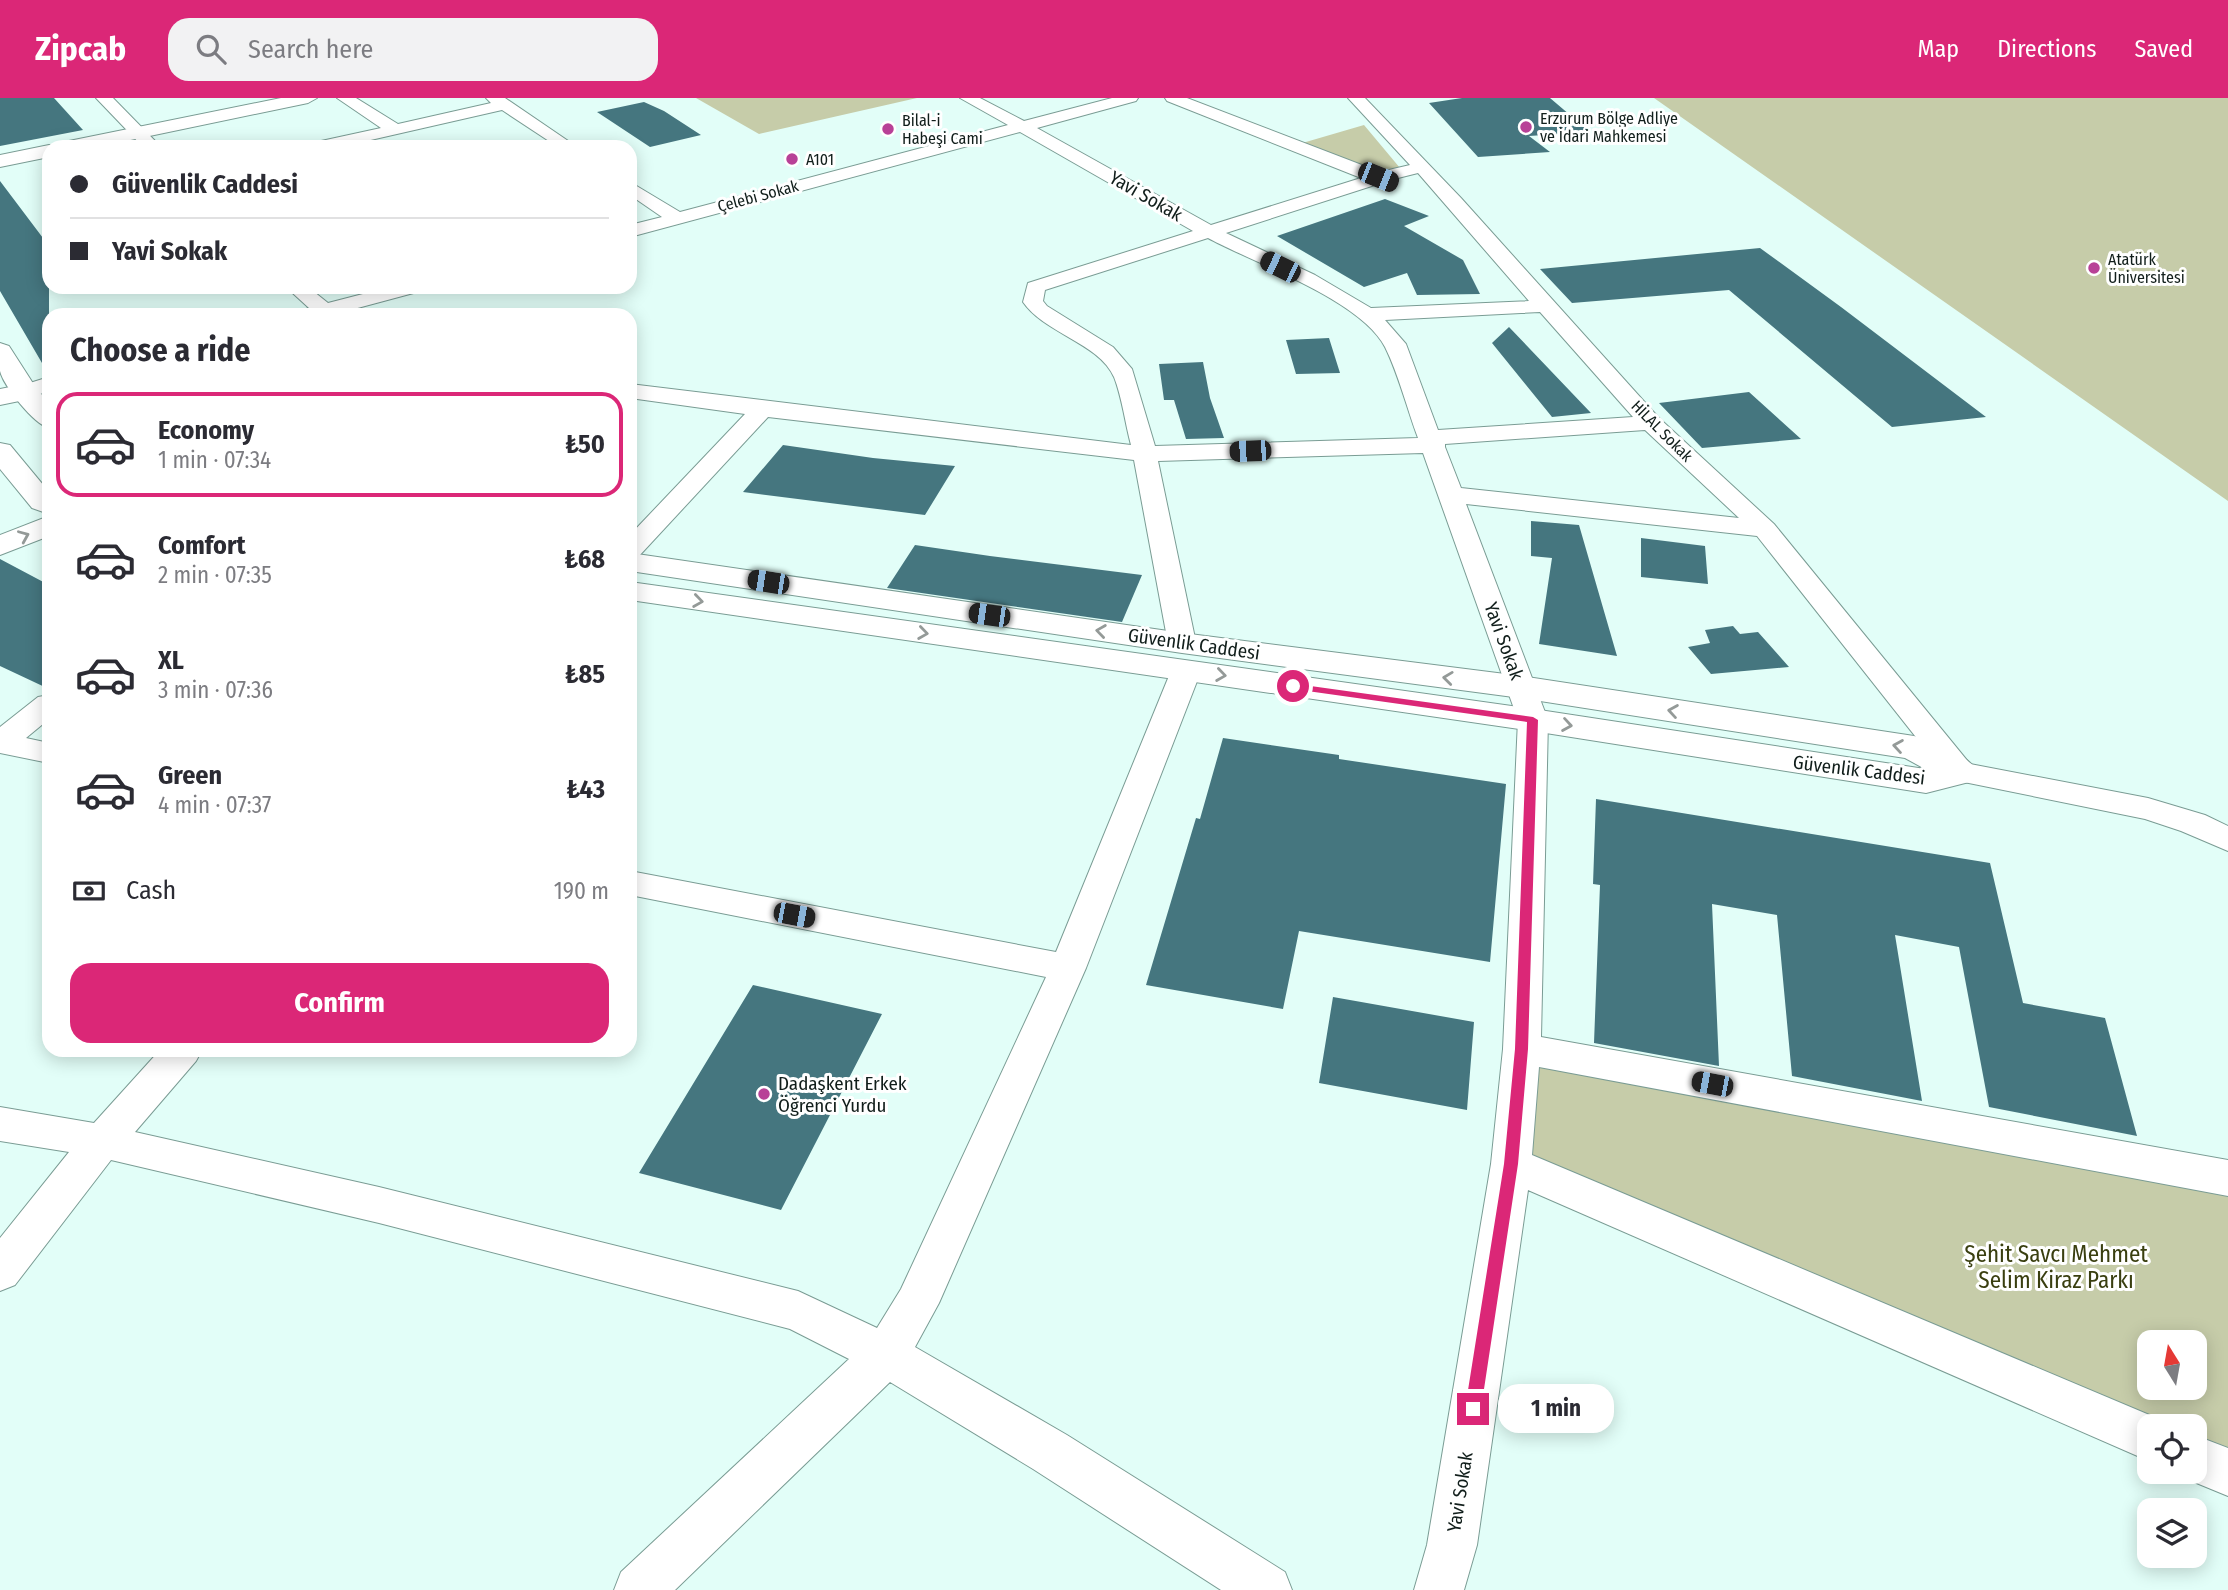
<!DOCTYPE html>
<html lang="en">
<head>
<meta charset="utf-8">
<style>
  body { margin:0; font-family:"Fira Sans Condensed",sans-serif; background:#f2f2f3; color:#2b2b33; height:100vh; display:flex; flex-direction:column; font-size:26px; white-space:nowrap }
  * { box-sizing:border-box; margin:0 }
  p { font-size:23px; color:#7c7c81 }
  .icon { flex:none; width:38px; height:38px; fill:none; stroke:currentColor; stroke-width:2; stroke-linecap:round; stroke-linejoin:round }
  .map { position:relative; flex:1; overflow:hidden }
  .drawer { position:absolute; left:42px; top:210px; width:595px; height:749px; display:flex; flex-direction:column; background:#fff; border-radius:21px; box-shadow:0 4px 18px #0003 }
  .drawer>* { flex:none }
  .guide { position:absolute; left:42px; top:42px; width:595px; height:154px; border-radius:21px; box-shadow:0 4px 18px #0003; display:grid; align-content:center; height:154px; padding:0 28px; background:#fff }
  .needle { width:46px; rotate:349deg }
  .tools { position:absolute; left:2137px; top:1232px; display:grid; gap:14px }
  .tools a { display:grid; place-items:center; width:70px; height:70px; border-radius:14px; background:#fff; box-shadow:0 4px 18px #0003; font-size:35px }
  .end { position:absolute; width:32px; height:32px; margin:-16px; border:9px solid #db2777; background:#fff; box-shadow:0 0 0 4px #fff }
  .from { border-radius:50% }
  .bubble { position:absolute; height:49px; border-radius:21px; background:#fff; box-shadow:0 4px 18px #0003; font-size:23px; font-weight:700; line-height:49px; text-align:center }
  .car { position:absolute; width:21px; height:42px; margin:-21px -10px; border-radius:9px; box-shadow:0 0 5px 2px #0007; background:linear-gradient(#222 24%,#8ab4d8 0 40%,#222 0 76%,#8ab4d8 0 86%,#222 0) }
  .guide b { display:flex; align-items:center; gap:24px; height:66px; font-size:26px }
  .guide b+b { border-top:2px solid #e1e1e2 }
  .guide i { width:18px; height:18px; background:#2b2b33 }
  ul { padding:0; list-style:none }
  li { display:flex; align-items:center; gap:21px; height:105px; margin:0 14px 10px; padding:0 14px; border:4px solid transparent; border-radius:21px }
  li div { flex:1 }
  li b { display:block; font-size:26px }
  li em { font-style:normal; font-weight:700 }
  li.current { border-color:#db2777 }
  li>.icon { width:63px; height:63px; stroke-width:1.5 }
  h2 { padding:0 28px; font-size:32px; line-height:84px }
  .pay { display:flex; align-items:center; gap:18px; height:77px; padding:0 28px; font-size:26px }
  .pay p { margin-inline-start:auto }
  .primary-button { display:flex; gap:14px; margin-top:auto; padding:14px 28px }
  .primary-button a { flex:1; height:80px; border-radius:21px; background:#db2777; color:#fff; font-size:28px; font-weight:700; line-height:80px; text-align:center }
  header { display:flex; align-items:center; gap:42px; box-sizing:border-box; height:98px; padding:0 35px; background:#db2777; color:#fff }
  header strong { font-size:33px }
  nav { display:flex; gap:38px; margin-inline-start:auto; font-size:24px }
  .search { width:490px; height:63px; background:#f2f2f3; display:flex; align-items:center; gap:18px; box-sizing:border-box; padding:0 24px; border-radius:21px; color:#7c7c81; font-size:26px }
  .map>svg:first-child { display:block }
  .green { fill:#c6cca9; fill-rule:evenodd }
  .building { fill:#45767f }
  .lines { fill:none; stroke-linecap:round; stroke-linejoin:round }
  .minor-casing { stroke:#7a9c94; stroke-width:2 }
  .tertiary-casing { stroke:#7a9c94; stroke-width:2 }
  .primary-casing { stroke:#7a9c94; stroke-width:2 }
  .minor { fill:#fff; fill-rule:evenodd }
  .tertiary { fill:#fff; fill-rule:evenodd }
  .primary { fill:#fff; fill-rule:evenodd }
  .oneway { stroke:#949a98 }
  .route { fill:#db2777 }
  .poi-dot { fill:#b84197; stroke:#fff; stroke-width:2.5 }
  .labels { text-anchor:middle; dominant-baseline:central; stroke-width:6; stroke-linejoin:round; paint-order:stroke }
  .far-poi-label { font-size:16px; fill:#111e1b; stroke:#fff; text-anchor:start }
  .far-street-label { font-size:16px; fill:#111e1b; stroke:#fff }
  .street-label { font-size:19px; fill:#111e1b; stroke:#fff }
  .poi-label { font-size:19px; fill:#111e1b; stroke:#fff; text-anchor:start }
  .near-park-label { font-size:23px; fill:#3a3f10; stroke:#fff }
</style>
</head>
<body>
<header>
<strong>Zipcab</strong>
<div class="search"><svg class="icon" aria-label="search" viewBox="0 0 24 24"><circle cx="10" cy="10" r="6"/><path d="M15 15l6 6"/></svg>Search here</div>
<nav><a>Map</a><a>Directions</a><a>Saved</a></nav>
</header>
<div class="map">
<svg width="2228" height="1492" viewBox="0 0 2228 1492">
  <rect width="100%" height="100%" fill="#e2fef8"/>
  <path class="green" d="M696,0h221l-158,36z
    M1654,0h574v403z
    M1364,27l36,43 -33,2 -68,-26z
    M1522,951l706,129v294l-33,-14 -1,-32h-45l-638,-262zM2149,1244h45v46h-45z"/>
  <path class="building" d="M0,0h54l29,32 -83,16z
    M1462,0h88l40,34 -61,4 21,16 -72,5 -49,-54z
    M644,4l20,9 37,24 -51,12 -53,-35z
    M0,83l49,65v129l-49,-84z
    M1385,101l44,17 -25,10 59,34 17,34 -63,1 -10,-22 -43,14 -87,-51z
    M1760,150l81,59 145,110 -94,10 -163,-137 -157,13 -32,-34z
    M1509,229l82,86 -39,4 -60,-74z
    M1329,240l11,35 -44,1 -10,-34z
    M1203,264l7,36 14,40 -38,1 -12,-39h-10l-5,-36z
    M1749,294l52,47 -99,9 -43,-45z
    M783,347l90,13 82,8 -30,49 -182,-23z
    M1531,423l48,4 38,131 -78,-12 13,-86 -21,-2z
    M1641,440l64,8 3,38 -67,-7z
    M915,447l75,11 152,19 -20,47 -235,-34z
    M0,461l49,26v104l-49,-23z
    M1733,528l7,8 18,-2 31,35 -78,7 -23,-27 22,-4 -5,-13z
    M1223,640l116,17v4l167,25 -16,178 -191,-31 -16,78 -137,-24 50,-167 4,1z
    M1596,701l394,64 33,140 82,15 32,118 -148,-29 -30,-160 -64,-12 27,166 -130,-25 -15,-161 -65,-11 7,162 -125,-23 6,-158 -7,-1z
    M753,887l129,29 -101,196 -142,-37z
    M1333,899l141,25 -7,88 -148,-27z"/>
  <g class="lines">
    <defs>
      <path id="minor" d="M96,0h17l48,49h-18z
        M337,0h19l42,26 93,-21 -5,-5h19l72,49h-19l-56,-37 -162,37h-30l2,-4 69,-15z
        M960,0h20l44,23 88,-23h26l-2,3 -99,27 174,97 150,-47 -194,-77 -2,-3h22l193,74 30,-7 -62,-67h17l96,100 198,220 115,106 196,240 178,34 57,17 23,11v25l-47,-20 -36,-12 -196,-40 -192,-243 -291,-32 82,216 -7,317 687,123v36l-689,-129 -7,88 634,267 2,4h-19v35l-621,-271 -51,355 -13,45h-50l13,-45 64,-381 12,-115 15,-329 -95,-267 -265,8 38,182 -4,6 -10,3 -10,-3 -4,-6 -34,-183 -366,-43 -129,139 -9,2v-23l115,-121 -115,-16v-14l501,61c-6,-22 -9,-48 -17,-68 -15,-34 -70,-44 -91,-75l5,-19 165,-52 -173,-99 -390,105v-12l32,-8 -32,-22v-13l50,30 328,-87zM1418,75l111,128 -158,7 -56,-33 -89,-42 152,-49 14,1 2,-6zM1208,140c46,25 153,62 177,109 14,28 22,62 33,91l-263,8 -23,-77 -19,-22 -66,-41 -4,-5 2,-11zM1540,214l93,105 -195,13 -32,-86 -21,-24zM1645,332l94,88 -278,-30 -16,-41v-3z
        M286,189h22l20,16 62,-16h34l-3,4 -82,22 1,2h-43l3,-4 9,-3z
        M49,279v14l-24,8 -8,-2 -3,-5 3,-5z
        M1186,564l10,3 5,6 -115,297 -147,335 -24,44 152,88 218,137 7,18h-71l-188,-121 -143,-87 -215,208h-61l7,-18 228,-213 -59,-30 -411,-106 -268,-63 -96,125 -15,6v-53l69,-86 -69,-11v-34l94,16 66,-73h42l-6,11 -61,71 244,55 419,104 79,37 24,-39 145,-312 -416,-82v-24l426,81 115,-281 5,-6z
        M49,597v24l-23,19 23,5v20l-49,-10v-26l38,-30z
        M2194,1337l34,13v48l-51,-21 -1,-3h18z"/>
      <path id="tertiary" d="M281,0h36l-9,5 -211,44h-38l10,-6z
        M49,47l7,2h-7v10l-49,10v-12z
        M25,286l9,2 4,6 -4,6 -34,7v-16z"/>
      <path id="primary" d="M0,245l9,3 27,42 13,15v25c-15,-4 -45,-41 -49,-57 0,-8 0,-19 0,-28z
        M0,345l10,2 39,47v22l-17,-6 -32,-39z
        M49,418v20l-49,19v-20z
        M630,455l552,80 339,43 393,60c20,6 53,18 64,36l-5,9 -47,12 -393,-62 -903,-131v-18l903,127 392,60 -20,-11 -384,-60 -339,-45 -552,-82z"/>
    </defs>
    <use href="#minor" class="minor-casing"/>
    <use href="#tertiary" class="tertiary-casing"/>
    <use href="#primary" class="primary-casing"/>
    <use href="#minor" class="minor"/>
    <use href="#tertiary" class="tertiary"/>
    <use href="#primary" class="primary"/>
  </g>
  <defs><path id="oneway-chevron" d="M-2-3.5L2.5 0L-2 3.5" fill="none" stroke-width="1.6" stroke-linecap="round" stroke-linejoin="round" transform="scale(1.75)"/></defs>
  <g class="oneway">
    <use href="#oneway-chevron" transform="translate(24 438) rotate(-23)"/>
    <use href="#oneway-chevron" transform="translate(698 503) rotate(8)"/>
    <use href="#oneway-chevron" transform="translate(1101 533) rotate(-172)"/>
    <use href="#oneway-chevron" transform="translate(923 535) rotate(8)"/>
    <use href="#oneway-chevron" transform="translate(1221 577) rotate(8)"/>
    <use href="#oneway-chevron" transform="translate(1448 580) rotate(-173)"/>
    <use href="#oneway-chevron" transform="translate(1673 613) rotate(-171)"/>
    <use href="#oneway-chevron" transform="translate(1567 627) rotate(9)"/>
    <use href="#oneway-chevron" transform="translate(1898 648) rotate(-171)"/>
  </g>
  <path class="route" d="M1289,585l244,34 5,3 -10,329 -10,115 -37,245 -3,5 -5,2 -6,-2 -2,-5 39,-245 11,-115 12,-327 -234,-33 -6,-3z"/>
  <g class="poi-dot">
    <circle cx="1526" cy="29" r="7"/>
    <circle cx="888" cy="31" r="7"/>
    <circle cx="792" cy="61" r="7"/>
    <circle cx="2094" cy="170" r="7"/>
    <circle cx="764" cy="996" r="7"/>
  </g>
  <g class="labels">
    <g class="far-poi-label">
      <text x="1540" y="20">Erzurum Bölge Adliye<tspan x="1540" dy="18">ve İdari Mahkemesi</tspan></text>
      <text x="902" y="22">Bilal-i<tspan x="902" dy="18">Habeşi Cami</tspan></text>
      <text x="806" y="61">A101</text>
      <text x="2108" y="161">Atatürk<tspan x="2108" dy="18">Üniversitesi</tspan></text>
    </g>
    <g class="far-street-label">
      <text transform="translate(758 98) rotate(-15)">Çelebi Sokak</text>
      <text transform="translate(1662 333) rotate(45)">HİLAL Sokak</text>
    </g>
    <g class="street-label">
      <text transform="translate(1146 98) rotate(30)">Yavi Sokak</text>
      <text transform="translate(1504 543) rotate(70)">Yavi Sokak</text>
      <text transform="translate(1194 546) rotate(8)">Güvenlik Caddesi</text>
      <text transform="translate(1859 672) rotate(7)">Güvenlik Caddesi</text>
      <text transform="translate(1460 1394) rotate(-81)">Yavi Sokak</text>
    </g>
    <g class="poi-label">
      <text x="778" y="985">Dadaşkent Erkek<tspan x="778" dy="22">Öğrenci Yurdu</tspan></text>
    </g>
    <g class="near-park-label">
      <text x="2056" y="1156">Şehit Savcı Mehmet<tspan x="2056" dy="26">Selim Kiraz Parkı</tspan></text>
    </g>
  </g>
</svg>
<div class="tools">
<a><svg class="needle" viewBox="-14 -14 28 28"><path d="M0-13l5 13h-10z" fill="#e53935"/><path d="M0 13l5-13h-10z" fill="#7c7c81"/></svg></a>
<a><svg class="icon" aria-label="locate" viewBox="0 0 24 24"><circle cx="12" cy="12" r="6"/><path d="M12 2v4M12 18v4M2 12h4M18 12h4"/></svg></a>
<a><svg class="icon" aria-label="layers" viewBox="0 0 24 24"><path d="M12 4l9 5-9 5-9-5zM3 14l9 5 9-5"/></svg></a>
</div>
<i class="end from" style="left:1293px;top:588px"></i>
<i class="end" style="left:1473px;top:1311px"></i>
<div class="bubble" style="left:1498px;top:1286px;width:116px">1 min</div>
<i class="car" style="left:1378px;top:79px;rotate:112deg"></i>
<i class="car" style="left:1280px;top:169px;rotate:296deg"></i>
<i class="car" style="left:1250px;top:353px;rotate:268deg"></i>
<i class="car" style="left:768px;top:484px;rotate:279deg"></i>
<i class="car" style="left:989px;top:517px;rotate:278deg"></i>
<i class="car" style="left:794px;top:817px;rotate:101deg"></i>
<i class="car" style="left:1712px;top:986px;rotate:281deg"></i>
<div class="guide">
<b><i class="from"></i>Güvenlik Caddesi</b>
<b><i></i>Yavi Sokak</b>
</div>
<section class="drawer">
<h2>Choose a ride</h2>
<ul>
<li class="current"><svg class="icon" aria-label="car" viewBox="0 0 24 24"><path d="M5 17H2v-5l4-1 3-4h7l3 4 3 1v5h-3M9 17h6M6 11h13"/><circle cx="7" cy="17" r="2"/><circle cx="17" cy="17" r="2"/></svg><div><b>Economy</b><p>1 min · 07:34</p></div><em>₺50</em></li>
<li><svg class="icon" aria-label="car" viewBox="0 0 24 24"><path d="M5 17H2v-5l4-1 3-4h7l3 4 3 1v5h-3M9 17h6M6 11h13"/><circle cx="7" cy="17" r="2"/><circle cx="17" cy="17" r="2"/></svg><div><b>Comfort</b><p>2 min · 07:35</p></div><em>₺68</em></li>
<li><svg class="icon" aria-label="car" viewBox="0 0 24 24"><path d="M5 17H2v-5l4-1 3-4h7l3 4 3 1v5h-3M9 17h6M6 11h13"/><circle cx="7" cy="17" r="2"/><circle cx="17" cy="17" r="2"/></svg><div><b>XL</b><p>3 min · 07:36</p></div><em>₺85</em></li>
<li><svg class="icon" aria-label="car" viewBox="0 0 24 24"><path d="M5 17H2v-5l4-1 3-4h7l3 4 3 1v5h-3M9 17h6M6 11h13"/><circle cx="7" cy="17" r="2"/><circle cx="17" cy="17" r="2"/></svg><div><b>Green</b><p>4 min · 07:37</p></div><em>₺43</em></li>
</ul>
<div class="pay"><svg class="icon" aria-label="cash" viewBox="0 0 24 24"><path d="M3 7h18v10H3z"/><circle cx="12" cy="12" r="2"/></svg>Cash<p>190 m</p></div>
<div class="primary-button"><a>Confirm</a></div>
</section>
</div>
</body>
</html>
